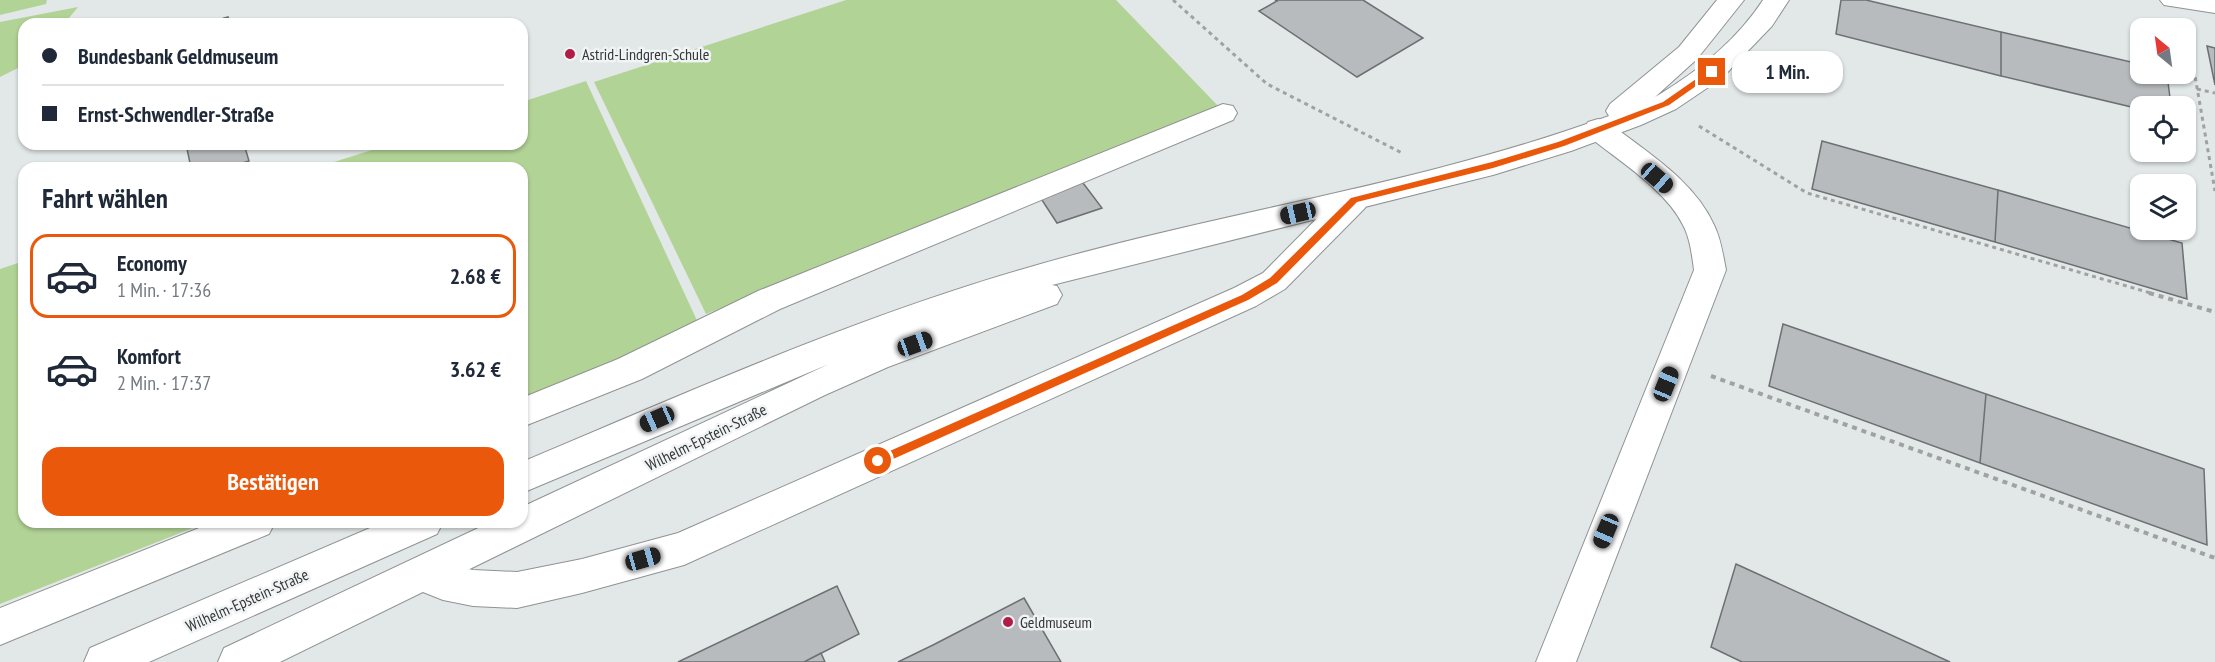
<!DOCTYPE html>
<html lang="de">
<head>
<meta charset="utf-8">
<style>
  body { margin:0; font-family:"PT Sans Narrow",sans-serif; background:#f2f2f3; color:#1f2937; height:100vh; display:flex; flex-direction:column; font-size:22px; white-space:nowrap }
  * { box-sizing:border-box; margin:0 }
  p { font-size:20px; color:#747a83 }
  .icon { flex:none; width:33px; height:33px; fill:none; stroke:currentColor; stroke-width:2; stroke-linecap:round; stroke-linejoin:round }
  .map { position:relative; flex:1; overflow:hidden }
  .sheet { position:absolute; left:18px; top:162px; width:510px; height:366px; display:flex; flex-direction:column; background:#fff; border-radius:18px; box-shadow:0 2px 4px #0004 }
  .sheet>* { flex:none }
  .banner { position:absolute; left:18px; top:18px; width:510px; height:132px; border-radius:18px; box-shadow:0 2px 4px #0004; display:grid; align-content:center; height:132px; padding:0 24px; background:#fff }
  .needle { width:39px; rotate:331deg }
  .buttons { position:absolute; left:2130px; top:18px; display:grid; gap:12px }
  .buttons a { display:grid; place-items:center; width:66px; height:66px; border-radius:12px; background:#fff; box-shadow:0 2px 4px #0004; font-size:30px }
  .end { position:absolute; width:27px; height:27px; margin:-14px; border:8px solid #ea580c; background:#fff; box-shadow:0 0 0 3px #fff }
  .from { border-radius:50% }
  .bubble { position:absolute; height:42px; border-radius:18px; background:#fff; box-shadow:0 2px 4px #0004; font-size:20px; font-weight:800; line-height:42px; text-align:center }
  .car { position:absolute; width:18px; height:36px; margin:-18px -9px; border-radius:8px; box-shadow:0 0 4px 2px #0007; background:linear-gradient(#222 24%,#8ab4d8 0 40%,#222 0 76%,#8ab4d8 0 86%,#222 0) }
  .banner b { display:flex; align-items:center; gap:21px; height:57px; font-size:22px }
  .banner b+b { border-top:2px solid #e0e1e3 }
  .banner i { width:15px; height:15px; background:#1f2937 }
  ul { padding:0; list-style:none }
  li { display:flex; align-items:center; gap:18px; height:84px; margin:0 12px 9px; padding:0 12px; border:3px solid transparent; border-radius:18px }
  li div { flex:1 }
  li b { display:block; font-size:22px }
  li em { font-style:normal; font-weight:800 }
  li.selected { border-color:#ea580c }
  li>.icon { width:54px; height:54px; stroke-width:1.5 }
  h2 { padding:0 24px; font-size:27px; line-height:72px }
  .primary-button { display:flex; gap:12px; margin-top:auto; padding:12px 24px }
  .primary-button a { flex:1; height:69px; border-radius:18px; background:#ea580c; color:#fff; font-size:24px; font-weight:800; line-height:69px; text-align:center }
  .map>svg:first-child { display:block }
  .green { fill:#b2d396 }
  .building { fill:#b7bbbd; stroke:#6c7072; stroke-width:1.5 }
  .lines { fill:none; stroke-linecap:round; stroke-linejoin:round }
  .minor-casing { stroke:#8f9393; stroke-width:2 }
  .major-casing { stroke:#8f9393; stroke-width:2 }
  .path-far1 { stroke:#9fa2a3; stroke-width:3; stroke-dasharray:4 4; stroke-linecap:butt }
  .path { stroke:#9fa2a3; stroke-width:4; stroke-dasharray:5 5; stroke-linecap:butt }
  .minor { fill:#fff; fill-rule:evenodd }
  .major { fill:#fff; fill-rule:evenodd }
  .route { fill:#ea580c }
  .poi-dot { fill:#b01e46; stroke:#f0f4f5; stroke-width:2 }
  .labels { text-anchor:middle; dominant-baseline:central; stroke-width:5; stroke-linejoin:round; paint-order:stroke }
  .poi-label { font-size:16px; fill:#363738; stroke:#f0f4f5; text-anchor:start }
  .street-label { font-size:16px; fill:#363738; stroke:#f0f4f5 }
</style>
</head>
<body>
<div class="map">
<svg width="2215" height="662" viewBox="0 0 2215 662">
  <rect width="100%" height="100%" fill="#e2e7e7"/>
  <path class="green" d="M0,0h47l-1,4 -46,11z
    M846,0h270l105,109 -515,205 -112,-232z
    M78,7l-14,17h-40v41l-24,12v-55z
    M586,81l114,246 -178,71v-230h-207l76,-24h131v-42z
    M24,261v261h184l-208,82v-335z"/>
  <path class="building" d="M1275,0h88l60,38 -66,39 -98,-66 18,-10z
    M1841,0h25l135,32v44l-165,-42z
    M228,17l3,7h-27z
    M2001,32l139,32v10h27l4,32h-31v3l-139,-33z
    M2207,46l8,2v37z
    M1822,141l176,49 -3,52 -183,-53z
    M186,144h58l5,17 -22,7h-36z
    M1080,179l22,29 -45,15 -19,-29z
    M1998,190l184,53 5,56 -192,-57z
    M1783,324l203,70 -6,69 -211,-77z
    M1986,394l218,75 3,76 -227,-82z
    M1736,564l214,98h-208l-31,-15z
    M837,586l22,48 -55,28h-126z
    M1024,598l37,64h-163l35,-17z
    M821,653l4,9h-21z"/>
  <g class="lines">
    <defs>
      <path id="minor" d="M2160,0h55v13l-51,-8z
        M1223,104l10,2 4,7 -4,7 -453,189 -138,70 -120,48v-29l96,-39 140,-68z
        M1598,119l10,3c38,30 86,58 106,103 7,14 9,30 12,45l-150,392h-40l158,-392c-2,-15 -4,-32 -11,-45 -17,-35 -65,-65 -95,-89l-4,-7 4,-7z
        M1354,189l11,3 4,8 -4,8 -80,81 -29,17 -572,259 -102,28 -65,15 -44,-2 -30,-6 -35,-14 -5,-12 5,-12 14,-5 21,7 30,6 44,2 65,-13 96,-26 556,-245 29,-15 80,-81z
        M214,522h61l-6,12 -269,111v-37z"/>
      <path id="major" d="M1717,0h27l-47,59 -42,38c41,-24 82,-57 108,-97h26l-17,26 -50,52 -46,31 -35,16 -70,26 -78,24 -441,110 5,1 5,9 -5,9 -169,63 -63,28 -545,267h-62l6,-14 267,-126h31v-15l307,-143 -307,129v-31c164,-69 327,-142 498,-192 195,-58 398,-84 589,-154l-3,-5 4,-7 69,-57z
        M384,522h59l-6,12 -288,128h-65l6,-14z"/>
    </defs>
    <use href="#minor" class="minor-casing"/>
    <use href="#major" class="major-casing"/>
    <path class="path-far1" d="M1173,0l94,84 135,69
      M2187,30l28,161
      M2197,89l18,4
      M1699,126l108,67 347,101"/>
    <path class="path" d="M2149,293l66,19
      M1711,376l504,182"/>
    <use href="#minor" class="minor"/>
    <use href="#major" class="major"/>
  </g>
  <path class="route" d="M1709,70l7,2 -47,33 -105,41 -71,22 -136,34 -80,81 -29,17 -366,164 -4,1 -5,-4 1,-3 368,-163 28,-17 81,-80 141,-36 66,-20 105,-40z"/>
  <g class="poi-dot">
    <circle cx="570" cy="54" r="6"/>
    <circle cx="1008" cy="622" r="6"/>
  </g>
  <g class="labels">
    <g class="poi-label">
      <text x="582" y="54">Astrid-Lindgren-Schule</text>
      <text x="1020" y="622">Geldmuseum</text>
    </g>
    <g class="street-label">
      <text transform="translate(706 437) rotate(-26)">Wilhelm-Epstein-Straße</text>
      <text transform="translate(247 600) rotate(-24)">Wilhelm-Epstein-Straße</text>
    </g>
  </g>
</svg>
<div class="buttons">
<a><svg class="needle" viewBox="-14 -14 28 28"><path d="M0-13l5 13h-10z" fill="#e53935"/><path d="M0 13l5-13h-10z" fill="#747a83"/></svg></a>
<a><svg class="icon" aria-label="locate" viewBox="0 0 24 24"><circle cx="12" cy="12" r="6"/><path d="M12 2v4M12 18v4M2 12h4M18 12h4"/></svg></a>
<a><svg class="icon" aria-label="layers" viewBox="0 0 24 24"><path d="M12 4l9 5-9 5-9-5zM3 14l9 5 9-5"/></svg></a>
</div>
<i class="end from" style="left:878px;top:461px"></i>
<i class="end" style="left:1712px;top:72px"></i>
<div class="bubble" style="left:1732px;top:51px;width:111px">1 Min.</div>
<i class="car" style="left:1657px;top:178px;rotate:131deg"></i>
<i class="car" style="left:1298px;top:213px;rotate:257deg"></i>
<i class="car" style="left:915px;top:344px;rotate:70deg"></i>
<i class="car" style="left:1666px;top:384px;rotate:22deg"></i>
<i class="car" style="left:657px;top:419px;rotate:246deg"></i>
<i class="car" style="left:1606px;top:531px;rotate:203deg"></i>
<i class="car" style="left:643px;top:559px;rotate:74deg"></i>
<div class="banner">
<b><i class="from"></i>Bundesbank Geldmuseum</b>
<b><i></i>Ernst-Schwendler-Straße</b>
</div>
<section class="sheet">
<h2>Fahrt wählen</h2>
<ul>
<li class="selected"><svg class="icon" aria-label="car" viewBox="0 0 24 24"><path d="M5 17H2v-5l4-1 3-4h7l3 4 3 1v5h-3M9 17h6M6 11h13"/><circle cx="7" cy="17" r="2"/><circle cx="17" cy="17" r="2"/></svg><div><b>Economy</b><p>1 Min. · 17:36</p></div><em>2.68 €</em></li>
<li><svg class="icon" aria-label="car" viewBox="0 0 24 24"><path d="M5 17H2v-5l4-1 3-4h7l3 4 3 1v5h-3M9 17h6M6 11h13"/><circle cx="7" cy="17" r="2"/><circle cx="17" cy="17" r="2"/></svg><div><b>Komfort</b><p>2 Min. · 17:37</p></div><em>3.62 €</em></li>
</ul>
<div class="primary-button"><a>Bestätigen</a></div>
</section>
</div>
</body>
</html>
